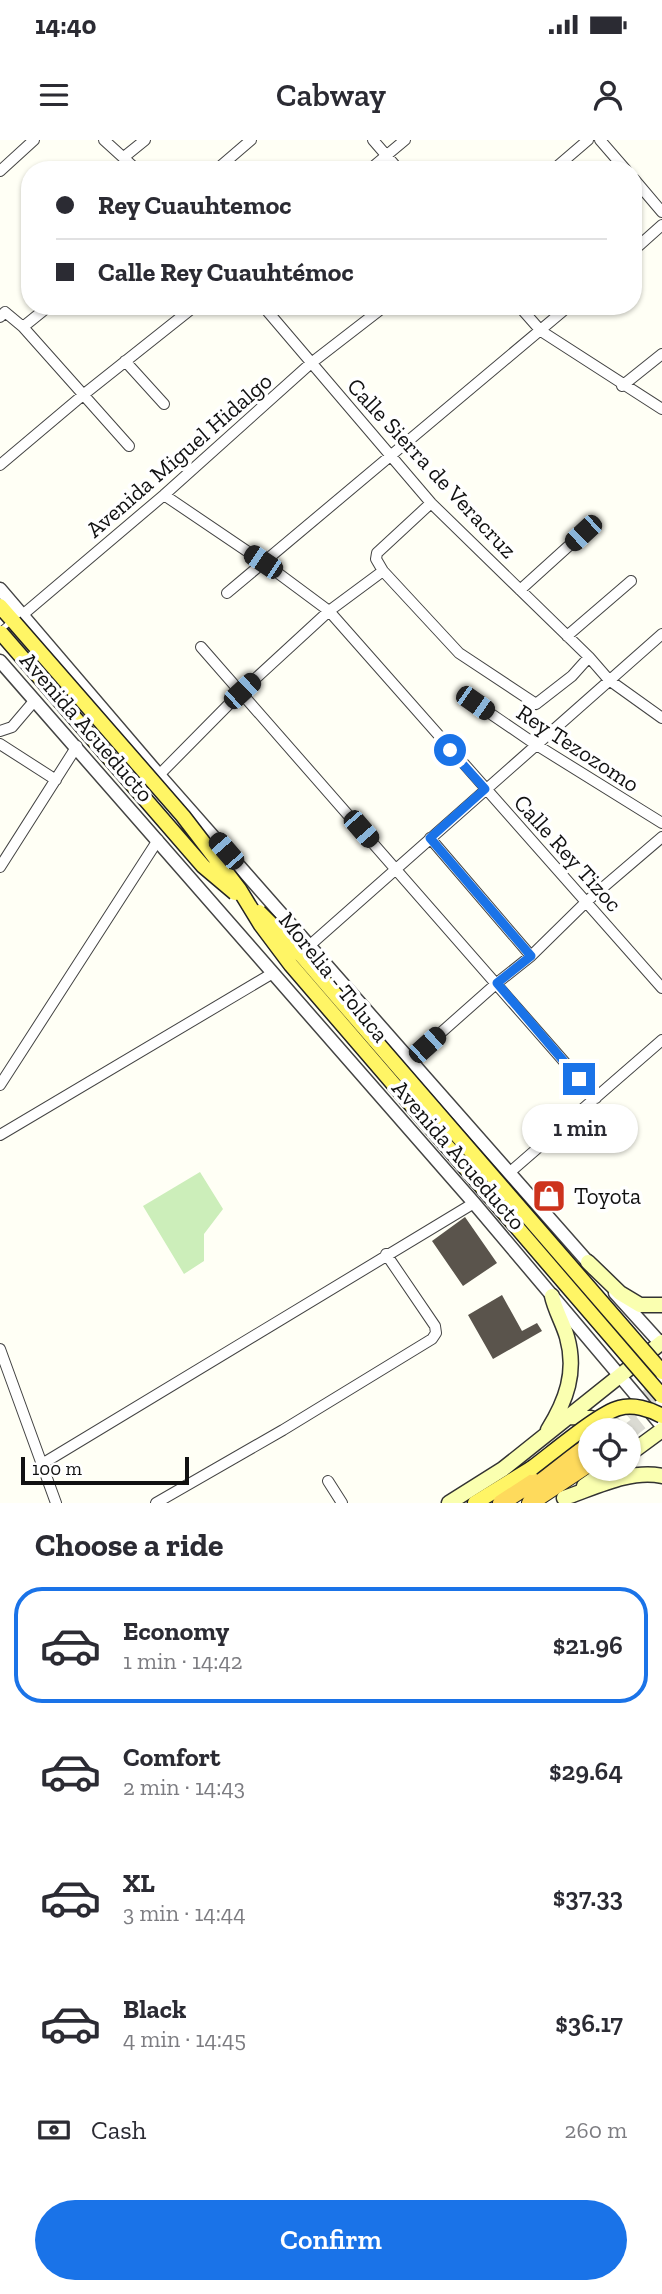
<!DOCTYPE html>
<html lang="en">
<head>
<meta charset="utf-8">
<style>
  body { margin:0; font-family:"Zilla Slab",serif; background:#f2f2f3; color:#2b2b33; height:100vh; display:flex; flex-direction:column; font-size:26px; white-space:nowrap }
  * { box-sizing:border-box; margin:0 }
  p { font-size:23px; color:#7c7c81 }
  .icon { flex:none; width:38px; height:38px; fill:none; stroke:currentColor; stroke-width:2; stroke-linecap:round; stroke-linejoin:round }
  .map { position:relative; height:1363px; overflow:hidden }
  .side { display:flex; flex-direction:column; background:#fff; flex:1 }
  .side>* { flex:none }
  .banner { position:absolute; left:21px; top:21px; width:621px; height:154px; border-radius:28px; box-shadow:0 2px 5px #0004; display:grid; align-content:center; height:154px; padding:0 35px; background:#fff }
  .controls { position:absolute; left:578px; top:1278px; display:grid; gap:14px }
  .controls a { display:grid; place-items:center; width:63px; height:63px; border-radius:50%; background:#fff; box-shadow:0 2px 5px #0004; font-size:35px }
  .scale { position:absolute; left:21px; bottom:18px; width:168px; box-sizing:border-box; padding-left:7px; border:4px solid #111; border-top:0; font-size:19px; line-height:24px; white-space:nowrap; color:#111; -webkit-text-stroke:5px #fff; paint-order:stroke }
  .end { position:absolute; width:32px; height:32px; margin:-16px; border:9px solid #1a73e8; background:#fff; box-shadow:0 0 0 4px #fff }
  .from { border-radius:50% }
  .bubble { position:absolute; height:49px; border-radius:24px; background:#fff; box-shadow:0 2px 5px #0004; font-size:23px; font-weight:600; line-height:49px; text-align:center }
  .car { position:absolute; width:21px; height:42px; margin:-21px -10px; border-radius:9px; box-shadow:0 0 5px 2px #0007; background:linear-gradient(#222 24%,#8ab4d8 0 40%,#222 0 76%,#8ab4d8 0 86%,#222 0) }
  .banner b { display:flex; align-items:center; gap:24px; height:66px; font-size:26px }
  .banner b+b { border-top:2px solid #e1e1e2 }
  .banner i { width:18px; height:18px; background:#2b2b33 }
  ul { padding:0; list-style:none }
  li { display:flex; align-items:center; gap:21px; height:116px; margin:0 14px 10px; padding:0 21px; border:4px solid transparent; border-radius:28px }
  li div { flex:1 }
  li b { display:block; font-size:26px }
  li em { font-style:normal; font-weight:600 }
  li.on { border-color:#1a73e8 }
  li>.icon { width:63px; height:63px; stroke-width:1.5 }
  h2 { padding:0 35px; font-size:32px; line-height:84px }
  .pay { display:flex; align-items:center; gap:18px; height:77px; padding:0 35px; font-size:26px }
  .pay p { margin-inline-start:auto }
  .button { display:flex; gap:14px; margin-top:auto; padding:14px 35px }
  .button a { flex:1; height:80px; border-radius:42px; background:#1a73e8; color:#fff; font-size:28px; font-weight:600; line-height:80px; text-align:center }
  .status { display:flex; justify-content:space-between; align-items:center; height:49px; padding:0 35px; background:#fff; direction:ltr }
  .status svg { height:19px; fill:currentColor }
  header { display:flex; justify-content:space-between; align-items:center; height:91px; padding:0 35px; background:#fff; font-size:32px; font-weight:600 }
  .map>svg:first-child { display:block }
  .green { fill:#cceeba }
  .building { fill:#5a544c }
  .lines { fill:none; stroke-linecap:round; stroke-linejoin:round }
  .trunk-tunnel { stroke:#dbdbd3; stroke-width:16; stroke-dasharray:16 8; stroke-linecap:butt }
  .minor-casing { stroke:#444; stroke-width:12 }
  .tertiary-casing { stroke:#444; stroke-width:15 }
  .secondary-casing { stroke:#333; stroke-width:17 }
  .primary-casing { stroke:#222; stroke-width:17 }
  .trunk-casing { stroke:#222; stroke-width:18 }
  .minor { stroke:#fff; stroke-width:10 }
  .tertiary { stroke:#fff; stroke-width:12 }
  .secondary { stroke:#faffb0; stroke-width:14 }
  .primary { stroke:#fff565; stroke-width:14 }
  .trunk { stroke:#feda5c; stroke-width:16 }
  .primary-bridge-casing { stroke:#222; stroke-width:17; stroke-linecap:butt }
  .primary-bridge { stroke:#fff565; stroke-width:14 }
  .route { stroke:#1a73e8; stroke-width:9 }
  .labels { text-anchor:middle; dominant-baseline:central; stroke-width:7; stroke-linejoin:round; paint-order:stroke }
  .street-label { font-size:23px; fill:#111; stroke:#fff }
  .poi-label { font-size:23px; fill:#111; stroke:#fff; text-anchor:start }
</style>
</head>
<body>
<div class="status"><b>14:40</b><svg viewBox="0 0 49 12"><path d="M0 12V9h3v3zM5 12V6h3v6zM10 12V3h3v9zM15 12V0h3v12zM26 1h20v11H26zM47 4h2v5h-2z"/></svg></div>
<header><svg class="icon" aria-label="menu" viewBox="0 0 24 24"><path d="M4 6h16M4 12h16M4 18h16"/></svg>Cabway<svg class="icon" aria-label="person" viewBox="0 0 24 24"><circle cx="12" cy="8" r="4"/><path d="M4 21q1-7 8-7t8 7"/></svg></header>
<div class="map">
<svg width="662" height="1363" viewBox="0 0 662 1363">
  <rect width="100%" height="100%" fill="#fffff5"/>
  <path class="green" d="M200,1032l23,37 -19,25v27l-20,13 -41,-68z"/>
  <path class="building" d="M465,1077l32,46 -34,23 -31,-45z
    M502,1155l20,36 15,-8 5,8 -49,28 -25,-44z"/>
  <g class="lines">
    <path class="trunk-tunnel" d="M608,1290l54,-45
      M628,1292l34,-27"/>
    <defs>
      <path id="minor" d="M104,0l33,30
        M373,0l26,30
        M600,0l26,30
        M124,17l21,-17
        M216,30l35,-30
        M369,30l36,-30
        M553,30l35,-30
        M0,31l34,-31
        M634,39l28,33
        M634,110l28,-25
        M263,166l168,197 158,154 20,23 53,38
        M519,166l22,25 121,78
        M0,177l5,-5 18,15 106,119
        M23,187l26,-21
        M125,221l39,43
        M622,246l40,-32
        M0,325l83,-70 112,-89
        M164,355l99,67 66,49 333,377
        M431,363l-54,50 -1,6 7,12 76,82 77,51 36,-28 17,-19
        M520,450l63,-57
        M227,453l342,-287
        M0,494l164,-139 146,-131 75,-58
        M567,496l64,-55
        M201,507l395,451
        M475,563l60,41 127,79
        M0,591l12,-4 23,-27
        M0,604l56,36
        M159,635l83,-84 87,-80 54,-40
        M430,698l101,118
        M0,727l77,-121
        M309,806l353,-312
        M409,921l88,-78 34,-27 55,-54 76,-65
        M0,945l158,-245
        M0,995l273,-162
        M509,1033l153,-133
        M0,1209l56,154
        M42,1324l432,-261
        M328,1341l14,22
        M156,1363l127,-73 149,-91 4,-6 -1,-7 -49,-72"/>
      <path id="tertiary" d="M0,449l159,186 435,494
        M0,521l474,542 188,223
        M615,1153l47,52"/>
      <path id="secondary" d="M588,1122l32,31 20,12h22
        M569,1277l22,1 12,12
        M548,1290c18,-29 29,-58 19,-93 -4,-14 -12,-27 -15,-41
        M628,1315l34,-25
        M584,1346l26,-18
        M564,1358c30,-10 66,-29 98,-22
        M449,1363l54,-34 159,-127"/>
      <path id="primary" d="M0,466l14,16
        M475,1363l57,-35"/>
      <path id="trunk" d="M501,1363l89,-58
        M530,1363l60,-40"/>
    </defs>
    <use href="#minor" class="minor-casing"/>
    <use href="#tertiary" class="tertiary-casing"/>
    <use href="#secondary" class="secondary-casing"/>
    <use href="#primary" class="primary-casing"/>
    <use href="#trunk" class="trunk-casing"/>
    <use href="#minor" class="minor"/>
    <use href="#tertiary" class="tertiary"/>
    <use href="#secondary" class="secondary"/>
    <use href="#primary" class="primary"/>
    <use href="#trunk" class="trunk"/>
    <defs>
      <path id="primary-bridge" d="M14,482l169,194 56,73 22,36 30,40 371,431
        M1,493l202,233 32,27
        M259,772l36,36 367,424
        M532,1328c19,-14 67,-55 87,-60 14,-4 31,1 43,8"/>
    </defs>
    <use href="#primary-bridge" class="primary-bridge-casing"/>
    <use href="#primary-bridge" class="primary-bridge"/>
  </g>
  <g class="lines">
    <path class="route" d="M450,610l35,39 -55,49 101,118 -34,27 82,96"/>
  </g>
  <defs>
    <symbol id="shop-square" viewBox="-11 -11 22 22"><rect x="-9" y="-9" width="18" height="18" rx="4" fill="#cd331d" stroke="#fff"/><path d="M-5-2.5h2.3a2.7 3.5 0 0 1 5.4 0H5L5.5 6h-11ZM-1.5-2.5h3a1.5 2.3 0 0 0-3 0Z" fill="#fff"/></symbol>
  </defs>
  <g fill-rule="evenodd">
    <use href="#shop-square" x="530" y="1037" width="38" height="38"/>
  </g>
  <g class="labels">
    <g class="street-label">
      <text transform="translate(179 315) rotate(-41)">Avenida Miguel Hidalgo</text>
      <text transform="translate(432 328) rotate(47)">Calle Sierra de Veracruz</text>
      <text transform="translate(87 587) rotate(49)">Avenida Acueducto</text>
      <text transform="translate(578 608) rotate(33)">Rey Tezozomo</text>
      <text transform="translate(568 713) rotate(48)">Calle Rey Tizoc</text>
      <text transform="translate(334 837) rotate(51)">Morelia - Toluca</text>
      <text transform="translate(459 1015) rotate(49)">Avenida Acueducto</text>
    </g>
    <g class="poi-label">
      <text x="574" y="1056">Toyota</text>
    </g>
  </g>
</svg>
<div class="controls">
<a><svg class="icon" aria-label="locate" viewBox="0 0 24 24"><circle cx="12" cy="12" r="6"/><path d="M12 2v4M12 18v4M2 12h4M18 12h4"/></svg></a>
</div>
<div class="scale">100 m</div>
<i class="end from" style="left:450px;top:610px"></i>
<i class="end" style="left:579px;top:939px"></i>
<div class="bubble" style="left:522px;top:964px;width:116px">1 min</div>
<i class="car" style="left:583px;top:393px;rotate:227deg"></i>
<i class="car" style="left:263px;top:422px;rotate:304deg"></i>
<i class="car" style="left:242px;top:551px;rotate:47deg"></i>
<i class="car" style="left:475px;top:563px;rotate:125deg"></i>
<i class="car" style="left:361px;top:689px;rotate:139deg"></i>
<i class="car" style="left:226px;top:711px;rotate:319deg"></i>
<i class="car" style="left:427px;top:905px;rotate:48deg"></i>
<div class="banner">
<b><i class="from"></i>Rey Cuauhtemoc</b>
<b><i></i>Calle Rey Cuauhtémoc</b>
</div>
</div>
<section class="side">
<h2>Choose a ride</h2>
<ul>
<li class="on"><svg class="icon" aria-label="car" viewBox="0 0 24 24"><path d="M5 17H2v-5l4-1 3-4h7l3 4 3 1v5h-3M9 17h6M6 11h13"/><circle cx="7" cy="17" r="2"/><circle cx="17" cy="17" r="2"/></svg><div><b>Economy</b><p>1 min · 14:42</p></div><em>$21.96</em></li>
<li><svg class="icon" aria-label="car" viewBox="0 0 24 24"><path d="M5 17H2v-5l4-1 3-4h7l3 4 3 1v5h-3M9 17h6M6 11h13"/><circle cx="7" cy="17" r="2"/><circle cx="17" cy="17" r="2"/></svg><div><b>Comfort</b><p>2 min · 14:43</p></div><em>$29.64</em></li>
<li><svg class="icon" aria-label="car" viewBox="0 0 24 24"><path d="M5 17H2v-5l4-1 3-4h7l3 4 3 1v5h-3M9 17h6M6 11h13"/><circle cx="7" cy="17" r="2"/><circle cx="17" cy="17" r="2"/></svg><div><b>XL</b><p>3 min · 14:44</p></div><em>$37.33</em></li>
<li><svg class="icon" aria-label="car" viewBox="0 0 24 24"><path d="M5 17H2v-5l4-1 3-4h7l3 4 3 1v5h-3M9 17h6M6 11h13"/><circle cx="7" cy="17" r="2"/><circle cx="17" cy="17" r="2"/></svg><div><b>Black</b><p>4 min · 14:45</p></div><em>$36.17</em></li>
</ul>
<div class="pay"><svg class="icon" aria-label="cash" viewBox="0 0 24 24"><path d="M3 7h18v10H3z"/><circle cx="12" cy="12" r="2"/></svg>Cash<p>260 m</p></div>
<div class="button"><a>Confirm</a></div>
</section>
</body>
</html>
